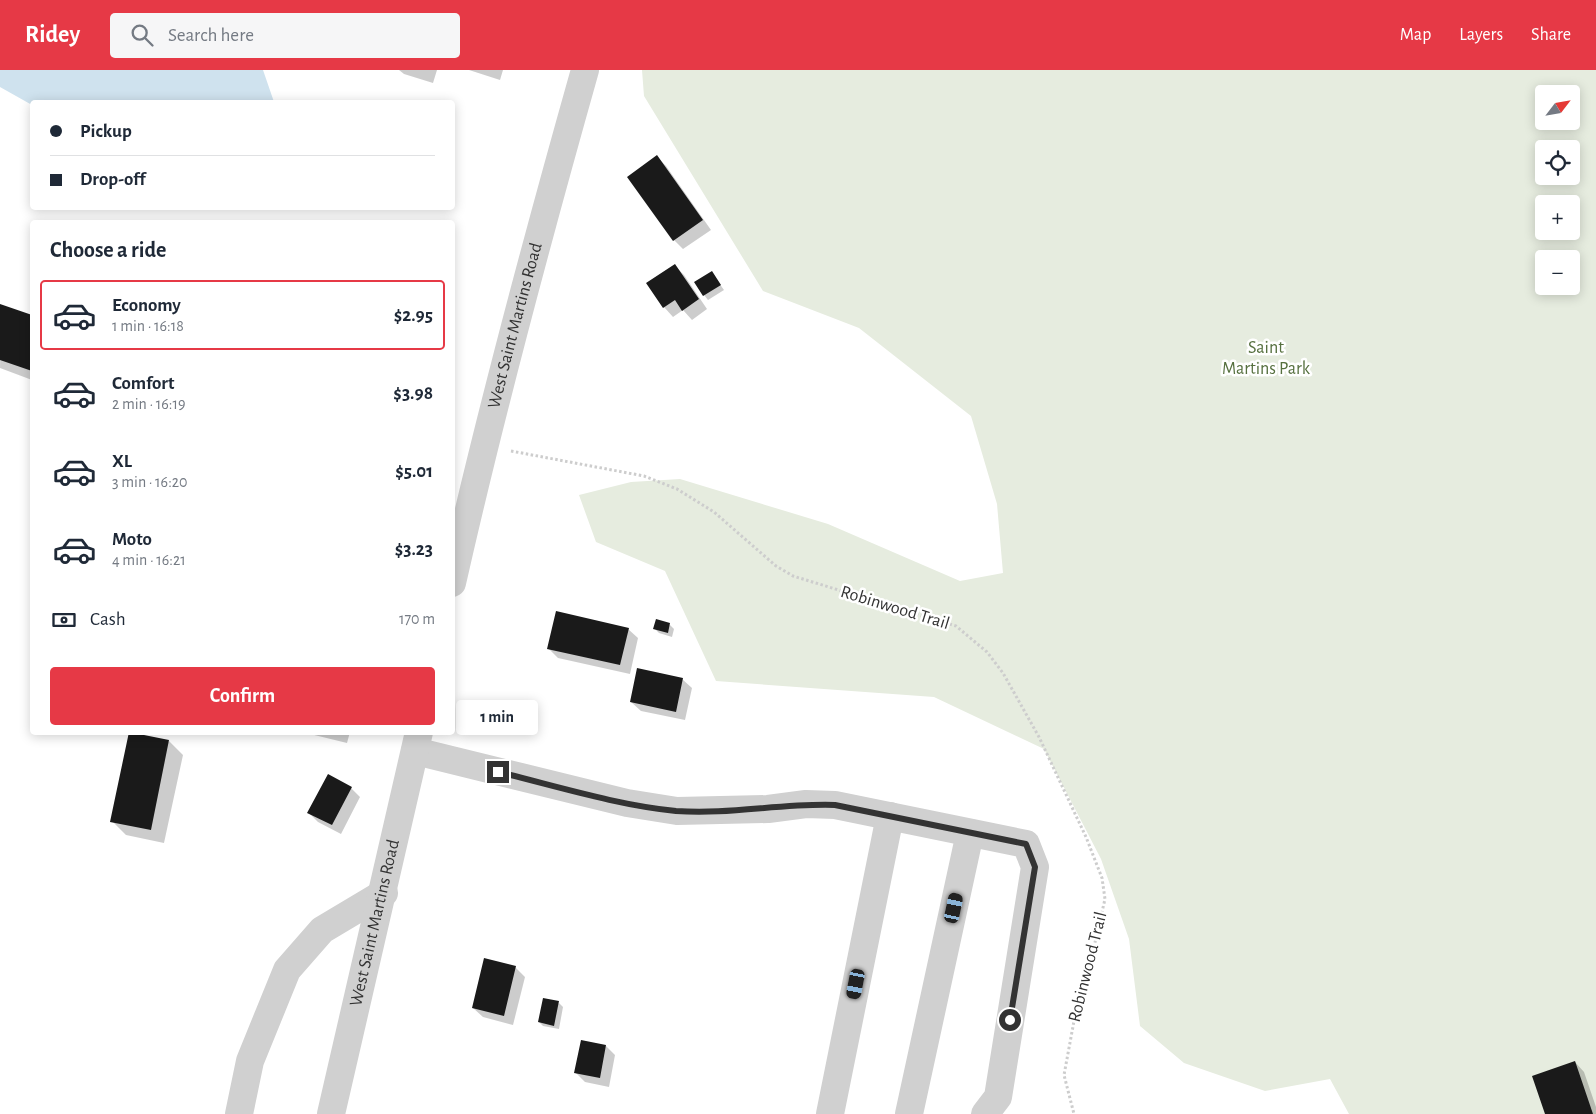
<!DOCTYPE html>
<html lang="en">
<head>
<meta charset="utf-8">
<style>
  body { margin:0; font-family:"Alegreya Sans",sans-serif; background:#f6f6f7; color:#1f2937; height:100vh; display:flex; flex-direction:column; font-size:19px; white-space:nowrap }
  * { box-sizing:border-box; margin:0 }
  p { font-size:16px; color:#747a83 }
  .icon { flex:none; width:28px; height:28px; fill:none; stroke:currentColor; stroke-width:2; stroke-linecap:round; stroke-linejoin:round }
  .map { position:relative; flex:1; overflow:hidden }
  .side { position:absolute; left:30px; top:150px; width:425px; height:515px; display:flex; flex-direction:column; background:#fff; border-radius:5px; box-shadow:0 2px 12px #0003 }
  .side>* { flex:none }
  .top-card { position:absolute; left:30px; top:30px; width:425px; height:110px; border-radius:5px; box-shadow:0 2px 12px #0003; display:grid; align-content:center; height:110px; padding:0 20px; background:#fff }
  .needle { width:32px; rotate:59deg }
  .tools { position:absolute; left:1535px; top:15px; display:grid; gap:10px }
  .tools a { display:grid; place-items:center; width:45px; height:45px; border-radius:5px; background:#fff; box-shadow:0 2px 12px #0003; font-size:25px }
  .end { position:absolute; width:22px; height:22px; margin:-11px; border:6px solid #333; background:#fff; box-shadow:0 0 0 2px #fff }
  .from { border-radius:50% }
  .bubble { position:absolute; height:35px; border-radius:5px; background:#fff; box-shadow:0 2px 12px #0003; font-size:16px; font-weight:600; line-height:35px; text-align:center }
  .car { position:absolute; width:15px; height:30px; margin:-15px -8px; border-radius:6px; box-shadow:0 0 4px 1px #0007; background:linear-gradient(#222 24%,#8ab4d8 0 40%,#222 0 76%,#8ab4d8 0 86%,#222 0) }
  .top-card b { display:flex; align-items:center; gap:18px; height:48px; font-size:19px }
  .top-card b+b { border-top:1px solid #e0e1e3 }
  .top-card i { width:12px; height:12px; background:#1f2937 }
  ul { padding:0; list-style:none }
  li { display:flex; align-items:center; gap:15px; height:70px; margin:0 10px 8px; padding:0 10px; border:2px solid transparent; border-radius:5px }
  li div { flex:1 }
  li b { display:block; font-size:19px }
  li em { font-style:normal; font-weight:600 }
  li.selected { border-color:#e63946 }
  li>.icon { width:45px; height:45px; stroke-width:1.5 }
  h2 { padding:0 20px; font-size:22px; line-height:60px }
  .pay { display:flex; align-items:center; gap:12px; height:55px; padding:0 20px; font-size:19px }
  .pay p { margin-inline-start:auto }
  .cta { display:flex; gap:10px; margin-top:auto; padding:10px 20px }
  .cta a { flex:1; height:58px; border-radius:5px; background:#e63946; color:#fff; font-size:20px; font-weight:600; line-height:58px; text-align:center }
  header { display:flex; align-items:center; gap:30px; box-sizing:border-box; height:70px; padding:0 25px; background:#e63946; color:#fff }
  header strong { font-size:24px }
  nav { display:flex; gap:28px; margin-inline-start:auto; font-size:18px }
  .search { width:350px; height:45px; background:#f6f6f7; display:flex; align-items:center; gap:12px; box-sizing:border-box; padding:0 18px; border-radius:5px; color:#747a83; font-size:19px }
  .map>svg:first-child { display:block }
  .green { fill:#e6ecdf; fill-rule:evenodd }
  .water { fill:#cfe2ee }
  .shadow { fill:#0003 }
  .building { fill:#1a1a1a }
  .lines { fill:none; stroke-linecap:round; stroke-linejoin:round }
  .path { stroke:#cdcdcd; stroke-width:3; stroke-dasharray:2.5 2.5; stroke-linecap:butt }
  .minor { stroke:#d0d0d0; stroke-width:28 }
  .route { stroke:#333; stroke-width:6 }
  .labels { text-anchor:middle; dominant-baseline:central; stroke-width:5; stroke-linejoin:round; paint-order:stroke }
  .street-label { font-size:18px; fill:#333; stroke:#fff }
  .park-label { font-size:18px; fill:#56703f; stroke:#fff }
</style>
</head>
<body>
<header>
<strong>Ridey</strong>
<div class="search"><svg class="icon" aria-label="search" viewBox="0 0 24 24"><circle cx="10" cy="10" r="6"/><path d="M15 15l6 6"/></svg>Search here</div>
<nav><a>Map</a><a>Layers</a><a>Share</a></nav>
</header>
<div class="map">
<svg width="1596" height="1044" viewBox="0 0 1596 1044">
  <rect width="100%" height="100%" fill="#fff"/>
  <path class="green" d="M642,0h954v1044h-247l-19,-35 -65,12 -81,-28 -44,-37 -11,-87 -28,-80 -57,-110 -110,-52 -218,-16 -51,-110 -69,-29 -17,-47 52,-13 49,-3 148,45 132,57 43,-8 -6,-69 -26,-88 -112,-88 -96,-37 -119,-195zM1544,24h27v27h-27zM1544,79h27v27h-27zM1544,134h27v27h-27zM1544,189h27v27h-27z"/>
  <path class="water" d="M0,0h263l11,32h-242v3l-32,-18z"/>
  <path class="shadow" d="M399,0h38l-4,13 -29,-9z
    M469,0h34l-3,10z
    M657,87l9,9 45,64 -28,19 -9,-9z
    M675,196l9,9 23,34 -15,11 -9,-10 -10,7 -9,-10z
    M712,203l12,17 -16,10 -4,-5z
    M1,235l31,11v64l-32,-12z
    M657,551l13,4 4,4 -2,8 -13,-4 -4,-4z
    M628,559l10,9 -8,36 -72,-16 -10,-10z
    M682,609l10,9 -7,32 -44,-9 -10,-9z
    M302,662h48l-3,11z
    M169,671l14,14 -19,88 -38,-8 -14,-14z
    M351,718l9,9 -19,37 -23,-12 -9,-9z
    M515,897l10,10 -12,48 -30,-8 -10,-9z
    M559,933l4,4 -4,22 -16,-3 -4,-4z
    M606,976l9,9 -6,32 -24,-5 -10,-10z
    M1575,992l9,10 12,35v7h-49z"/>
  <path class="building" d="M657,85l46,65 -30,21 -46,-64z
    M675,194l24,35 -17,12 -7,-11 -12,8 -17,-25z
    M712,201l9,14 -18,11 -9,-14z
    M0,234l32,11v56l-32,-11z
    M556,541l73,17 -9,37 -73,-16z
    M656,549l14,4 -2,10 -15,-4z
    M637,598l46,10 -7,34 -46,-10z
    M129,662l40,8 -18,90 -41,-8z
    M328,704l24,13 -20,38 -25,-12z
    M484,888l32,8 -12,50 -32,-8z
    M543,928l16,3 -5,25 -16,-4z
    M581,970l25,5 -6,33 -26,-5z
    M1575,991l18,53h-48l-13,-38z"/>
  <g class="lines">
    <path class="path" d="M511,381l133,25 33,13 37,23 62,54 17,10 163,50 31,26 16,21 36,64 47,100 16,41 3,21 -12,52 -19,70 -10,54 10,39"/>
    <g class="minor">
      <path id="s1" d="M452,513c39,-173 85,-343 133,-513"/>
      <path d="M415,681l212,52 50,8 91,-2 38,-5 29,1 191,39 9,23 -37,230 -13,17"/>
      <path d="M239,1044l11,-53 37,-91 35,-40 62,-37"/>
      <path id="s2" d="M331,1044l88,-382"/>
      <path d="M830,1044l60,-298"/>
      <path d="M909,1044l61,-281"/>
    </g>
  </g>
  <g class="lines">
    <path class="route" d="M498,702c58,14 118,33 178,39 53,4 106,-8 159,-6l191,39 9,23 -25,153"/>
  </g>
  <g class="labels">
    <g class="street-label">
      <text stroke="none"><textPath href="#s1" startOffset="265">West Saint Martins Road</textPath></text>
      <text transform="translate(895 538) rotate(17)">Robinwood Trail</text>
      <text stroke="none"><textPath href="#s2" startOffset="196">West Saint Martins Road</textPath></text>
      <text transform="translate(1088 897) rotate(-76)">Robinwood Trail</text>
    </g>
    <g class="park-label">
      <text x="1266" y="278">Saint<tspan x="1266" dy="21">Martins Park</tspan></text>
    </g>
  </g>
</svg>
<div class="tools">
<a><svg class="needle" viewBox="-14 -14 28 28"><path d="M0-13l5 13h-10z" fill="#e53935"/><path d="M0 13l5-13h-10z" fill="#747a83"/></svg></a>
<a><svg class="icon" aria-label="locate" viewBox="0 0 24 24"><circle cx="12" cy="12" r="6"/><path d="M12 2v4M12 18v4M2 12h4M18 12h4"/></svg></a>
<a>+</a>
<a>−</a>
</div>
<i class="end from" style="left:1010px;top:950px"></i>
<i class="end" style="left:498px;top:702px"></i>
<div class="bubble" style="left:456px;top:630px;width:82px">1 min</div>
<i class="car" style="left:954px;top:838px;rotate:12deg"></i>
<i class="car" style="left:856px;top:914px;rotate:191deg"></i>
<div class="top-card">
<b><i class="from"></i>Pickup</b>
<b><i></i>Drop-off</b>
</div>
<section class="side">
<h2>Choose a ride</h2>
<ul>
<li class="selected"><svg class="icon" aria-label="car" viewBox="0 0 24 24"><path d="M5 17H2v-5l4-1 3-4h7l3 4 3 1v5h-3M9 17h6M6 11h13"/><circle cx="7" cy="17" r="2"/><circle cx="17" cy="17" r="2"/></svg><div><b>Economy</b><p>1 min · 16:18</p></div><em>$2.95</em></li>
<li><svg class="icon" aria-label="car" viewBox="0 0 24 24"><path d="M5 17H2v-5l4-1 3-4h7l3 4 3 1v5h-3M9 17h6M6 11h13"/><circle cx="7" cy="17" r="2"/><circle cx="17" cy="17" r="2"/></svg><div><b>Comfort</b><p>2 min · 16:19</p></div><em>$3.98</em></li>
<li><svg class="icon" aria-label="car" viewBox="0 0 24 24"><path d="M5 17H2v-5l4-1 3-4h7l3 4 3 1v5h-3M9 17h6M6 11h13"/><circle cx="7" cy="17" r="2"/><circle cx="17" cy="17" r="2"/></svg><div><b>XL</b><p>3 min · 16:20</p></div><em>$5.01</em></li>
<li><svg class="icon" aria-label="car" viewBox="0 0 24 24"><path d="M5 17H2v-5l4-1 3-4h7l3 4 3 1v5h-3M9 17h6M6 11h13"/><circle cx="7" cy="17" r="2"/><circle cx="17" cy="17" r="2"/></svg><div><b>Moto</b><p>4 min · 16:21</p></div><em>$3.23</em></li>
</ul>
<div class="pay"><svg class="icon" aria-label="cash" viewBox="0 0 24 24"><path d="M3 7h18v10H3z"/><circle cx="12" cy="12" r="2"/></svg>Cash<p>170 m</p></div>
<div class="cta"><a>Confirm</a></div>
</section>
</div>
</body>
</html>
